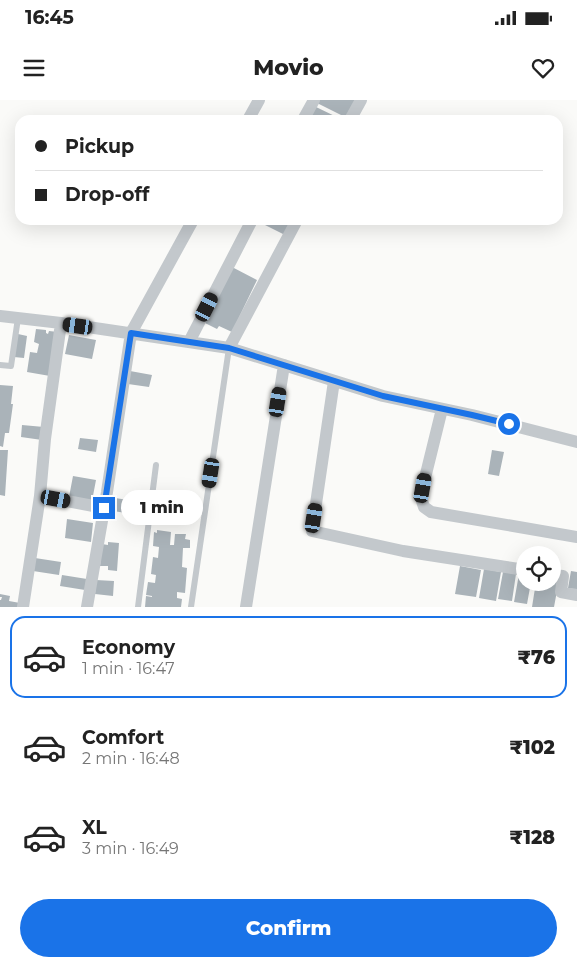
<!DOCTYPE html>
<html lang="en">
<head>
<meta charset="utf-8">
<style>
  body { margin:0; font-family:Montserrat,sans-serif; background:#f6f6f6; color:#222; height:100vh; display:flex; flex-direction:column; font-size:19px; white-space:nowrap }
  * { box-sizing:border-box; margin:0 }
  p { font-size:16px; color:#767676 }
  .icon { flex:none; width:28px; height:28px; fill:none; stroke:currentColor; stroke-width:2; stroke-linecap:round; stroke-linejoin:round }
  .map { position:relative; height:507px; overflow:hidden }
  .details { display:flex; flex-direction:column; background:#fff; flex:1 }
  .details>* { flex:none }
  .guide { position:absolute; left:15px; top:15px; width:548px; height:110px; border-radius:15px; box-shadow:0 5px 20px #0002; display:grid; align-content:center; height:110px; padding:0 20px; background:#fff }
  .controls { position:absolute; left:516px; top:446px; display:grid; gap:10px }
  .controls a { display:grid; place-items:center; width:45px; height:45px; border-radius:50%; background:#fff; box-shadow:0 5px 20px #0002; font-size:25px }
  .end { position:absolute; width:22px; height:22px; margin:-11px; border:6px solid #1a73e8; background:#fff; box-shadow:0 0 0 2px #fff }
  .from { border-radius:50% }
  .bubble { position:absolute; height:35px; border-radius:18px; background:#fff; box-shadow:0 5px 20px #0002; font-size:16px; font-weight:800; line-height:35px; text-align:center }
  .car { position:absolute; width:15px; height:30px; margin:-15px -8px; border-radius:6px; box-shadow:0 0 4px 1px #0007; background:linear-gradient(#222 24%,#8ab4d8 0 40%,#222 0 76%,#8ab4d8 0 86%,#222 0) }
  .guide b { display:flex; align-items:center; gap:18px; height:48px; font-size:19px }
  .guide b+b { border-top:1px solid #e0e0e0 }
  .guide i { width:12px; height:12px; background:#222 }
  ul { padding:9px 0 0; list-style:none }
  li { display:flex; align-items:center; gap:15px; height:82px; margin:0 10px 8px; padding:0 10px; border:2px solid transparent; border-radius:15px }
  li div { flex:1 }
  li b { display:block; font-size:19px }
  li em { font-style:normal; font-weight:800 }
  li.selected { border-color:#1a73e8 }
  li>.icon { width:45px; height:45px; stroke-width:1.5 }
  .action { display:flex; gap:10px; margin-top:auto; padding:10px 20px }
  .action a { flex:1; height:58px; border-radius:30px; background:#1a73e8; color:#fff; font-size:20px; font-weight:800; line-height:58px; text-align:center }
  .status { display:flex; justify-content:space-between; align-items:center; height:35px; padding:0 25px; background:#fff; direction:ltr }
  .status svg { height:14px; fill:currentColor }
  header { display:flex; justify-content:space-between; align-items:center; height:65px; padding:0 20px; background:#fff; font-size:22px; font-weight:800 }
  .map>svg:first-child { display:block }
  .building { fill:#aab3b9 }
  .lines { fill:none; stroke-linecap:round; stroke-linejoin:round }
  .service { stroke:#c3c8cc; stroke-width:6 }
  .minor { stroke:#c3c8cc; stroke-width:12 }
  .route { stroke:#1a73e8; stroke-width:6 }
</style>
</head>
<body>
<div class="status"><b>16:45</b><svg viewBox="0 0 49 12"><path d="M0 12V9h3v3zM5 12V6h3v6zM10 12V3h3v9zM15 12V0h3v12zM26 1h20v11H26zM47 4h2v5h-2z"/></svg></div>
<header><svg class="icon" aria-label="menu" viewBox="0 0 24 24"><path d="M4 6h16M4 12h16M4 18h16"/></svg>Movio<svg class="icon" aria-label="heart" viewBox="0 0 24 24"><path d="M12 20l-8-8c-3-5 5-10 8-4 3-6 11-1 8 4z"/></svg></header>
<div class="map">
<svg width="577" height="507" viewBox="0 0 577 507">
  <rect width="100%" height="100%" fill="#fafaf8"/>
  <path class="building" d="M318,0h37l-8,18 -30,-15z
    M316,7l27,13h-34z
    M255,120h38l-8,15z
    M232,167l25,13 -25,52 -13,-6 -2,3 -12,-6z
    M36,229l10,1v3l2,1 1,-3 9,1 -8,44 -23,-4 3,-20 7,1 2,-9 -5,-2z
    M18,234l9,2 -3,22 -10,-1z
    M69,235l27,5 -4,19 -27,-5z
    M130,271l22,4 -3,12 -21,-3z
    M0,285l13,1 -2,18h2l-4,29h-4l-2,14 -3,-1z
    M22,325l22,2 -2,13 -21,-3z
    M80,338l18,2 -2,12 -18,-3z
    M0,350h8l-3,46 -5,-1z
    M492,350l12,2 -5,24 -11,-2z
    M73,376l23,4 -4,21 -23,-4z
    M109,397l25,4 -2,13 -25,-4z
    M67,419l26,4 -2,19 -26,-4z
    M157,430l14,2 -1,13h4l1,-11h11l-1,5 5,1v8h-7l-1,19 5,1 -2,25 -8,-1v6l5,1 -1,8h-36l1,-11 6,1v-1l-6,-1 2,-13 7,1 1,-8 -5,-1 2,-17 5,1 1,-11 -6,-1 1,-14 3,1z
    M108,442l11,1 -2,28 -9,-1v-4h-8l2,-22 6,1z
    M35,458l26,4 -2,13 -26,-4z
    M460,466l21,4 -5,27 -21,-3z
    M484,469l17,3 -5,29 -17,-3z
    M571,471l6,1v18l-9,-2z
    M503,472l13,2 -4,27 -14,-2z
    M519,474l6,2v6h6l-4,22 -13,-2z
    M62,475l25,4 -2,11 -25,-4z
    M552,478l7,2 -5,27h-22l4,-25h16z
    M96,480l18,1 -1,15 -18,-2z
    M0,494l10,2 -1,5 11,2v4h-20v-7h1l1,-3h-2z"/>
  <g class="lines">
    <path class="service" d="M0,265l11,1 7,-48
      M138,507l18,-142
      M191,507l38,-259"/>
    <path class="minor" d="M248,20l11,-20
      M303,20l11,-20
      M350,20l11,-20
      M0,216l61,7 168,25 154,48 89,19 105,27
      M189,242l63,-122
      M229,248l68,-128
      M334,281l-22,150 91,20 122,19
      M442,309l-17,69 -4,20 3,9 7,5 146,25
      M40,396l64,12
      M552,475l11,1 -2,16 16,3
      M23,507l17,-111 5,-57 16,-116
      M87,507l20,-115 24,-159 62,-113
      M246,507l38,-242"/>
  </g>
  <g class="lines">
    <path class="route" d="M104,408l27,-175 98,15 154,48 89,19 37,9"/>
  </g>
</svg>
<div class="controls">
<a><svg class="icon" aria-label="locate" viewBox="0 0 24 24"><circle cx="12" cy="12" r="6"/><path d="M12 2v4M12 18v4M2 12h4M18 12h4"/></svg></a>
</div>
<i class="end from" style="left:509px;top:324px"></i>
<i class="end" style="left:104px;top:408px"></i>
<div class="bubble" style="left:121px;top:390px;width:82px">1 min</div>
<i class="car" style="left:207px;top:207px;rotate:27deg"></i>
<i class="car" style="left:78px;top:226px;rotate:278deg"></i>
<i class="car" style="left:278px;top:302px;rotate:9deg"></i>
<i class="car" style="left:211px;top:373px;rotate:189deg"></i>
<i class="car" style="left:423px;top:388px;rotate:10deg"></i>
<i class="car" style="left:56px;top:399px;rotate:101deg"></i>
<i class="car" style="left:314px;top:418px;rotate:9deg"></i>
<div class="guide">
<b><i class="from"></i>Pickup</b>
<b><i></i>Drop-off</b>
</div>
</div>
<section class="details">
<ul>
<li class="selected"><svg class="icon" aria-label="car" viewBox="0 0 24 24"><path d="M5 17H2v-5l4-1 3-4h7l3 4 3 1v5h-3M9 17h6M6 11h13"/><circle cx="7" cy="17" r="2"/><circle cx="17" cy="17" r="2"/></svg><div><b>Economy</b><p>1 min · 16:47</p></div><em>₹76</em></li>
<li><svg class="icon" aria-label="car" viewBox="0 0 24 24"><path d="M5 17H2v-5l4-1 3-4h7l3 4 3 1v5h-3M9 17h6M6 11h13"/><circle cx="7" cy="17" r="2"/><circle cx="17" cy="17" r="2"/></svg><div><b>Comfort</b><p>2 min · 16:48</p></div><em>₹102</em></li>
<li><svg class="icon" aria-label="car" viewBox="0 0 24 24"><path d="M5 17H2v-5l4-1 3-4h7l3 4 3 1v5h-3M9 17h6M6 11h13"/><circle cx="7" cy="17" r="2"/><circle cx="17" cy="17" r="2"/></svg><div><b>XL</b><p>3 min · 16:49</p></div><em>₹128</em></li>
</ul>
<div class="action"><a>Confirm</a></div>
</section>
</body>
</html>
